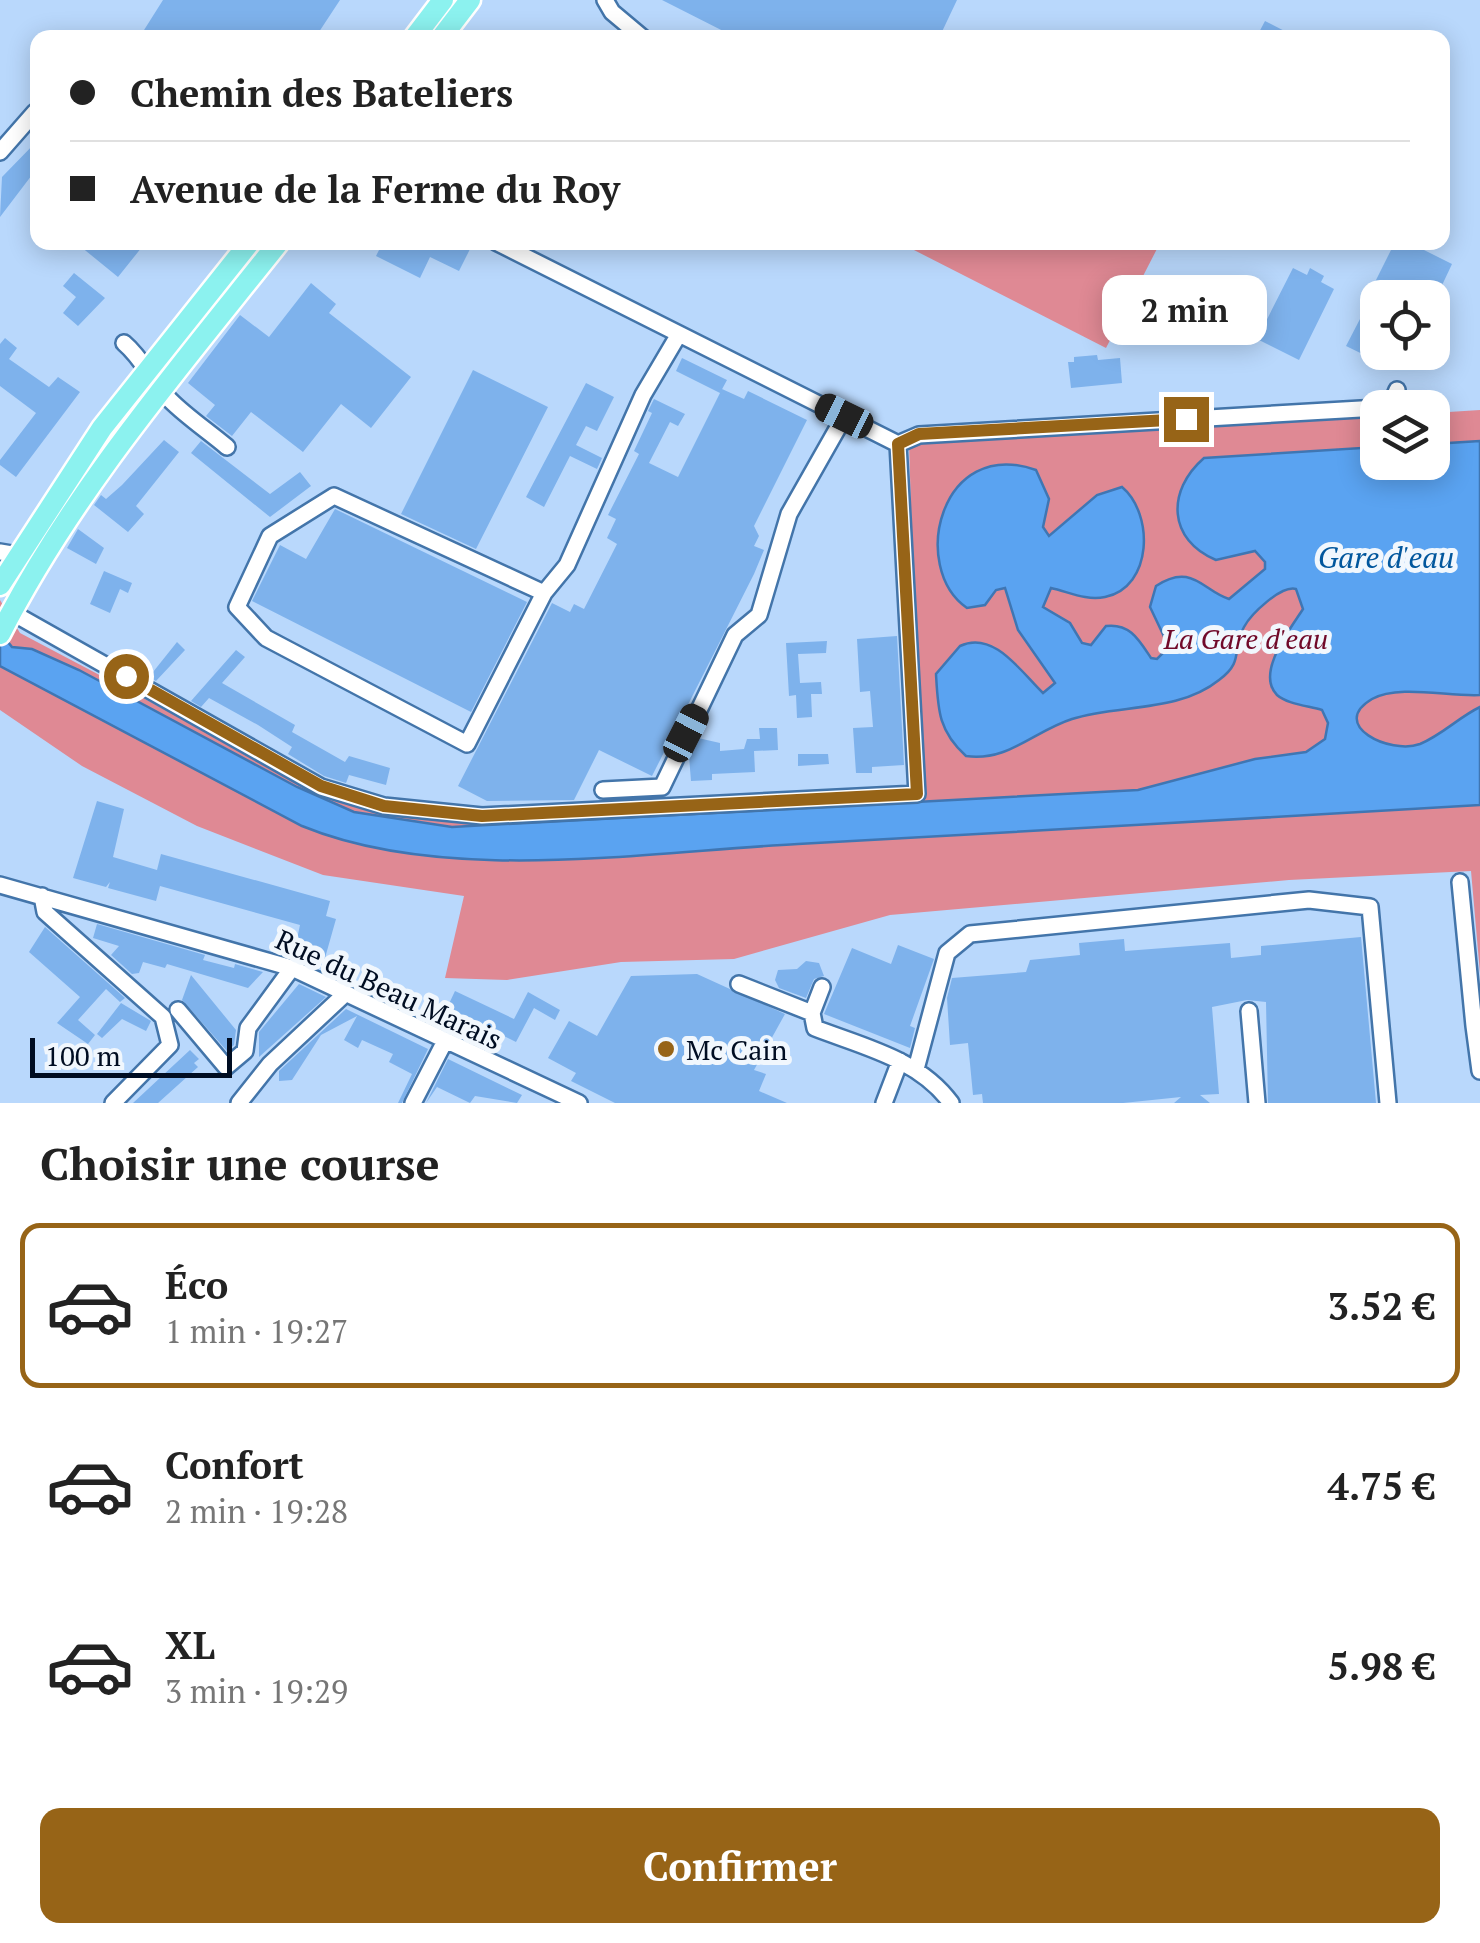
<!DOCTYPE html>
<html lang="fr">
<head>
<meta charset="utf-8">
<style>
  body { margin:0; font-family:"PT Serif",serif; background:#f2f2f2; color:#222; height:100vh; display:flex; flex-direction:column; font-size:38px; white-space:nowrap }
  * { box-sizing:border-box; margin:0 }
  p { font-size:32px; color:#767676 }
  .icon { flex:none; width:55px; height:55px; fill:none; stroke:currentColor; stroke-width:2; stroke-linecap:round; stroke-linejoin:round }
  .map { position:relative; height:1103px; overflow:hidden }
  .side { display:flex; flex-direction:column; background:#fff; flex:1 }
  .side>* { flex:none }
  .hud { position:absolute; left:30px; top:30px; width:1420px; height:220px; border-radius:20px; box-shadow:0 5px 25px #0003; display:grid; align-content:center; height:220px; padding:0 40px; background:#fff }
  .tools { position:absolute; left:1360px; top:280px; display:grid; gap:20px }
  .tools a { display:grid; place-items:center; width:90px; height:90px; border-radius:20px; background:#fff; box-shadow:0 5px 25px #0003; font-size:50px }
  .scale { position:absolute; left:30px; bottom:25px; width:202px; box-sizing:border-box; padding-left:10px; border:5px solid #000d22; border-top:0; font-size:28px; line-height:35px; white-space:nowrap; color:#000d22; -webkit-text-stroke:8px #f1f7fd; paint-order:stroke }
  .end { position:absolute; width:45px; height:45px; margin:-22px; border:12px solid #976417; background:#fff; box-shadow:0 0 0 5px #fff }
  .from { border-radius:50% }
  .bubble { position:absolute; height:70px; border-radius:20px; background:#fff; box-shadow:0 5px 25px #0003; font-size:32px; font-weight:600; line-height:70px; text-align:center }
  .car { position:absolute; width:30px; height:60px; margin:-30px -15px; border-radius:12px; box-shadow:0 0 8px 2px #0007; background:linear-gradient(#222 24%,#8ab4d8 0 40%,#222 0 76%,#8ab4d8 0 86%,#222 0) }
  .hud b { display:flex; align-items:center; gap:35px; height:95px; font-size:38px }
  .hud b+b { border-top:2px solid #e0e0e0 }
  .hud i { width:25px; height:25px; background:#222 }
  ul { padding:0; list-style:none }
  li { display:flex; align-items:center; gap:30px; height:165px; margin:0 20px 15px; padding:0 20px; border:5px solid transparent; border-radius:20px }
  li div { flex:1 }
  li b { display:block; font-size:38px }
  li em { font-style:normal; font-weight:600 }
  li.on { border-color:#976417 }
  li>.icon { width:90px; height:90px; stroke-width:1.5 }
  h2 { padding:0 40px; font-size:45px; line-height:120px }
  .action { display:flex; gap:20px; margin-top:auto; padding:20px 40px }
  .action a { flex:1; height:115px; border-radius:20px; background:#976417; color:#fff; font-size:40px; font-weight:600; line-height:115px; text-align:center }
  .map>svg:first-child { display:block }
  .green { fill:#df8994 }
  .water { fill:#5aa3f1; stroke:#3f76b3; stroke-width:2.5 }
  .building { fill:#7eb2ec }
  .lines { fill:none; stroke-linecap:round; stroke-linejoin:round }
  .minor-casing { stroke:#4375aa; stroke-width:20 }
  .major-casing { stroke:#fff; stroke-width:25 }
  .minor { stroke:#fff; stroke-width:15 }
  .major { stroke:#8cf2ef; stroke-width:20 }
  .route { stroke:#976417; stroke-width:12 }
  .poi-dot { fill:#976417; stroke:#f1f7fd; stroke-width:4 }
  .labels { text-anchor:middle; dominant-baseline:central; stroke-width:10; stroke-linejoin:round; paint-order:stroke }
  .park-label { font-size:28px; font-style:italic; fill:#700929; stroke:#f1f7fd }
  .street-label { font-size:28px; fill:#000d22; stroke:#f1f7fd }
  .poi-label { font-size:28px; fill:#000d22; stroke:#f1f7fd; text-anchor:start }
  .water-label { font-size:30px; font-style:italic; fill:#02579d; stroke:#f1f7fd }
</style>
</head>
<body>
<div class="map">
<svg width="1480" height="1103" viewBox="0 0 1480 1103">
  <rect width="100%" height="100%" fill="#b9d8fc"/>
  <path class="green" d="M915,243v-1l245,1 -54,105 -194,-99z
    M1480,410v563l-9,-102 -182,9 -399,35 -156,44 -113,3 -114,18 -62,-2 19,-82 -141,-21 -126,-49 -115,-60 -82,-56v-110l20,33 284,150 157,37 80,1 379,-22 -11,-356 468,-27 1,46h54l1,-49z"/>
  <path class="water" d="M1480,441v254c-31,2 -81,-11 -108,4 -44,26 18,56 48,45 22,-9 39,-27 60,-37v98c-227,13 -455,27 -682,39 -154,8 -352,41 -496,-18l-302,-160v-34l12,15 20,2 47,21 218,117 57,25 98,15 686,-37 117,-31 51,-7 19,-13 3,-16 -6,-13c-13,-4 -35,-6 -45,-15 -22,-22 14,-67 26,-86l-7,-20c-15,-4 -45,25 -52,38 -13,23 1,34 -25,53 -41,33 -100,24 -147,39 -38,12 -64,43 -106,37 -28,-25 -28,-47 -30,-82l24,-28c34,-16 61,26 83,47l12,-10 -37,-53 -13,-42 -9,2 -11,15 -18,3c-58,-40 -27,-172 69,-138l13,29 -6,28 6,9 48,-41 25,-8c32,27 31,100 -17,110 -19,4 -36,-5 -54,-9l-8,19 27,16 12,20 9,2 15,-19c24,-3 33,14 45,32l6,1 12,-12 -19,-40 6,-21c36,-24 47,5 73,13l36,-30v-7l-10,-11 -39,9c-48,-20 -50,-69 -12,-102l173,-11 1,15h54l1,-18z"/>
  <path class="building" d="M163,0h177l-25,38h-176z
    M662,0h295l-18,38h-202z
    M1265,21l33,17h-42z
    M38,140v27l-38,50 2,-40z
    M75,242h71l-28,35z
    M383,242h73l14,7 -11,22 -29,-14 -10,21 -44,-22z
    M1395,242h13l44,22 -16,34h-55l-11,-6z
    M1293,268l14,7 3,-7 14,8 -3,6 13,7 -35,71 -42,-21z
    M74,273l31,25 -27,28 -15,-13 13,-16 -13,-11z
    M311,283l25,21 -7,9 82,64 -40,51 -30,-24 -38,48 -52,-40 -19,24 -26,-20 9,-11 -27,-22 52,-68 29,22z
    M1360,319l18,8v25h11l-6,12 -37,-18z
    M5,338l12,10 -8,11 40,28 9,-10 22,15 -64,85 -16,-12v-5l36,-47 -36,-27v-42z
    M1097,355l1,5 22,-2 2,25 -51,5 -3,-26h6v-5z
    M682,358l45,22 -7,13 -44,-22z
    M473,370l75,37 -72,142 -75,-35z
    M586,383l28,14 -17,34 -11,-5 -10,19 26,13 -5,11 -27,-13 -26,51 -18,-10z
    M722,389l22,10 4,-8 59,29 -53,106 5,10 -5,10 10,4 -10,24 -102,202 -53,-26 -25,50 -87,1 -29,-15 94,-183 18,9 4,-8 10,5 33,-65 -10,-6 9,-19 -8,-4 31,-61 -5,-3 18,-38 -4,-2 6,-12 31,15 -7,12 -8,-4 -21,41 29,14z
    M164,440l15,12 -43,54 8,8 -16,18 -34,-27 7,-10 5,4 16,-14z
    M201,441l69,53 30,-22 11,14 -41,31 -79,-64z
    M335,509l192,93 -56,110 -219,-111 28,-56 26,14z
    M78,529l26,19 -8,16 -29,-16z
    M104,571l28,12 -4,10 -8,-4 -10,24 -20,-9z
    M897,636l7,129 -32,2v6h-16l-3,-45 20,-1 -3,-36 -10,1 -3,-53z
    M827,641l-1,12 -28,1 2,29 21,-1 1,12h-11l1,23 -15,1 -1,-23 -7,1 -3,-53z
    M177,642l8,8 -29,31 -7,-4z
    M236,650l9,7 -23,26 73,42 -3,7 53,30 4,-6 41,12 -4,17 -37,-10 -3,8 -22,-7 -36,-22 4,-7 -34,-22 -49,-27 -8,9 -10,-6z
    M759,728h18l1,22 -24,1 1,21 -43,2v6l-21,1 -2,-25 9,-18 22,5v8l24,-2 3,-10h13z
    M798,754h30l1,10 -31,2z
    M97,801l27,8 -11,48 44,13 4,-16 169,47 -4,15 10,3 -13,46 -29,-12 6,-28 -140,-39 -4,15 -48,-13 2,-6 -4,5 -33,-9z
    M97,924l108,31 -2,5 31,8 1,-4 28,8 -15,16 -81,-24 -2,4 -22,-6 -4,11 -7,1 -21,-19 8,-9 -26,-8z
    M45,927l80,71 -5,4 -14,-13 -28,31 17,15 -7,9 -31,-21 23,-26 -51,-45z
    M1361,937l15,166h-108l-2,-101 -19,-2 -35,7 7,87 -19,1 10,8h-36l7,-6 -58,6h-140l-1,-9 -9,1 -5,-52 -18,2 -3,-47 5,-20 74,-6 4,-12 50,-5 -1,-12 45,-4 1,12 105,-8 1,15 30,-3v-9z
    M898,945l36,14 -24,67 5,2 -5,20 -86,-34 28,-66 39,16z
    M806,961l13,2 5,13 -10,3 -8,19 -27,-10 -4,-8 3,-10 19,-1z
    M697,974l88,40 -31,56 12,4 -7,17 28,12h-172l-44,-22 5,-8 -28,-15 21,-37 28,15 34,-60z
    M191,975l45,55 -2,15 -7,6 -45,-51z
    M299,984l27,13 -67,60v-25z
    M455,991l59,28 14,-27 32,18 -5,10 -21,-12 -18,34 -69,-34z
    M121,1003l30,18 -5,10 -24,-12 -20,19 -5,-4z
    M346,1009l82,40 -26,54h-4l14,-29 -23,-12 4,-8 -31,-14 -4,8 -14,-8 13,-24 -36,19 -29,45 -13,1v-10z
    M190,1050l9,9 -5,4 4,4 -40,36h-25z
    M448,1059l74,36 -5,8 -42,-7 -5,7 -33,-16 -11,16z"/>
  <g class="lines">
    <defs>
      <path id="minor" d="M605,0l7,12 31,26
        M0,152l35,-40
        M496,242l402,202
        M124,343c20,17 27,38 46,57 17,17 38,31 57,47
        M1381,408l9,-1 7,-17
        M898,444l21,-9 459,-27
        M0,552l18,3
        M544,593l-210,-97 -64,40 -33,71 29,31 201,106 77,-151 23,-28 76,-170 36,-61
        M11,612l310,175 63,19 98,10 435,-22 -19,-350
        M603,790l59,-3 73,-152 24,-20 30,-101 55,-97
        M1460,882l14,144
        M0,885l292,83 287,135
        M42,896l3,16 118,105 7,28 -57,58
        M739,984l73,29 3,15c49,19 104,31 136,75
        M178,1010l48,57 19,-16 3,-23 44,-60
        M1249,1011l8,92
        M812,1013l10,-26
        M1480,1026h-6l6,45
        M916,1069l31,-116 23,-19 339,-34 61,7 18,196
        M239,1103l31,-39 76,-71
        M413,1103l32,-62
        M884,1103l16,-42"/>
      <path id="major" d="M414,38l29,-38
        M441,38l29,-38
        M0,585l102,-157 148,-186
        M0,634c73,-143 179,-266 279,-392"/>
    </defs>
    <use href="#minor" class="minor-casing"/>
    <use href="#major" class="major-casing"/>
    <use href="#minor" class="minor"/>
    <use href="#major" class="major"/>
  </g>
  <g class="lines">
    <path class="route" d="M126,676l195,110 63,20 98,10 435,-22 -19,-350 21,-10 267,-15"/>
  </g>
  <circle class="poi-dot" cx="666" cy="1049" r="10"/>
  <g class="labels">
    <g class="park-label">
      <text x="1246" y="638">La Gare d'eau</text>
    </g>
    <g class="street-label">
      <text transform="translate(389 989) rotate(25)">Rue du Beau Marais</text>
    </g>
    <g class="poi-label">
      <text x="686" y="1049">Mc Cain</text>
    </g>
    <g class="water-label">
      <text x="1386" y="557">Gare d'eau</text>
    </g>
  </g>
</svg>
<div class="tools">
<a><svg class="icon" aria-label="locate" viewBox="0 0 24 24"><circle cx="12" cy="12" r="6"/><path d="M12 2v4M12 18v4M2 12h4M18 12h4"/></svg></a>
<a><svg class="icon" aria-label="layers" viewBox="0 0 24 24"><path d="M12 4l9 5-9 5-9-5zM3 14l9 5 9-5"/></svg></a>
</div>
<div class="scale">100 m</div>
<i class="end from" style="left:126px;top:676px"></i>
<i class="end" style="left:1186px;top:419px"></i>
<div class="bubble" style="left:1102px;top:275px;width:165px">2 min</div>
<i class="car" style="left:844px;top:416px;rotate:296deg"></i>
<i class="car" style="left:686px;top:733px;rotate:27deg"></i>
<div class="hud">
<b><i class="from"></i>Chemin des Bateliers</b>
<b><i></i>Avenue de la Ferme du Roy</b>
</div>
</div>
<section class="side">
<h2>Choisir une course</h2>
<ul>
<li class="on"><svg class="icon" aria-label="car" viewBox="0 0 24 24"><path d="M5 17H2v-5l4-1 3-4h7l3 4 3 1v5h-3M9 17h6M6 11h13"/><circle cx="7" cy="17" r="2"/><circle cx="17" cy="17" r="2"/></svg><div><b>Éco</b><p>1 min · 19:27</p></div><em>3.52 €</em></li>
<li><svg class="icon" aria-label="car" viewBox="0 0 24 24"><path d="M5 17H2v-5l4-1 3-4h7l3 4 3 1v5h-3M9 17h6M6 11h13"/><circle cx="7" cy="17" r="2"/><circle cx="17" cy="17" r="2"/></svg><div><b>Confort</b><p>2 min · 19:28</p></div><em>4.75 €</em></li>
<li><svg class="icon" aria-label="car" viewBox="0 0 24 24"><path d="M5 17H2v-5l4-1 3-4h7l3 4 3 1v5h-3M9 17h6M6 11h13"/><circle cx="7" cy="17" r="2"/><circle cx="17" cy="17" r="2"/></svg><div><b>XL</b><p>3 min · 19:29</p></div><em>5.98 €</em></li>
</ul>
<div class="action"><a>Confirmer</a></div>
</section>
</body>
</html>
